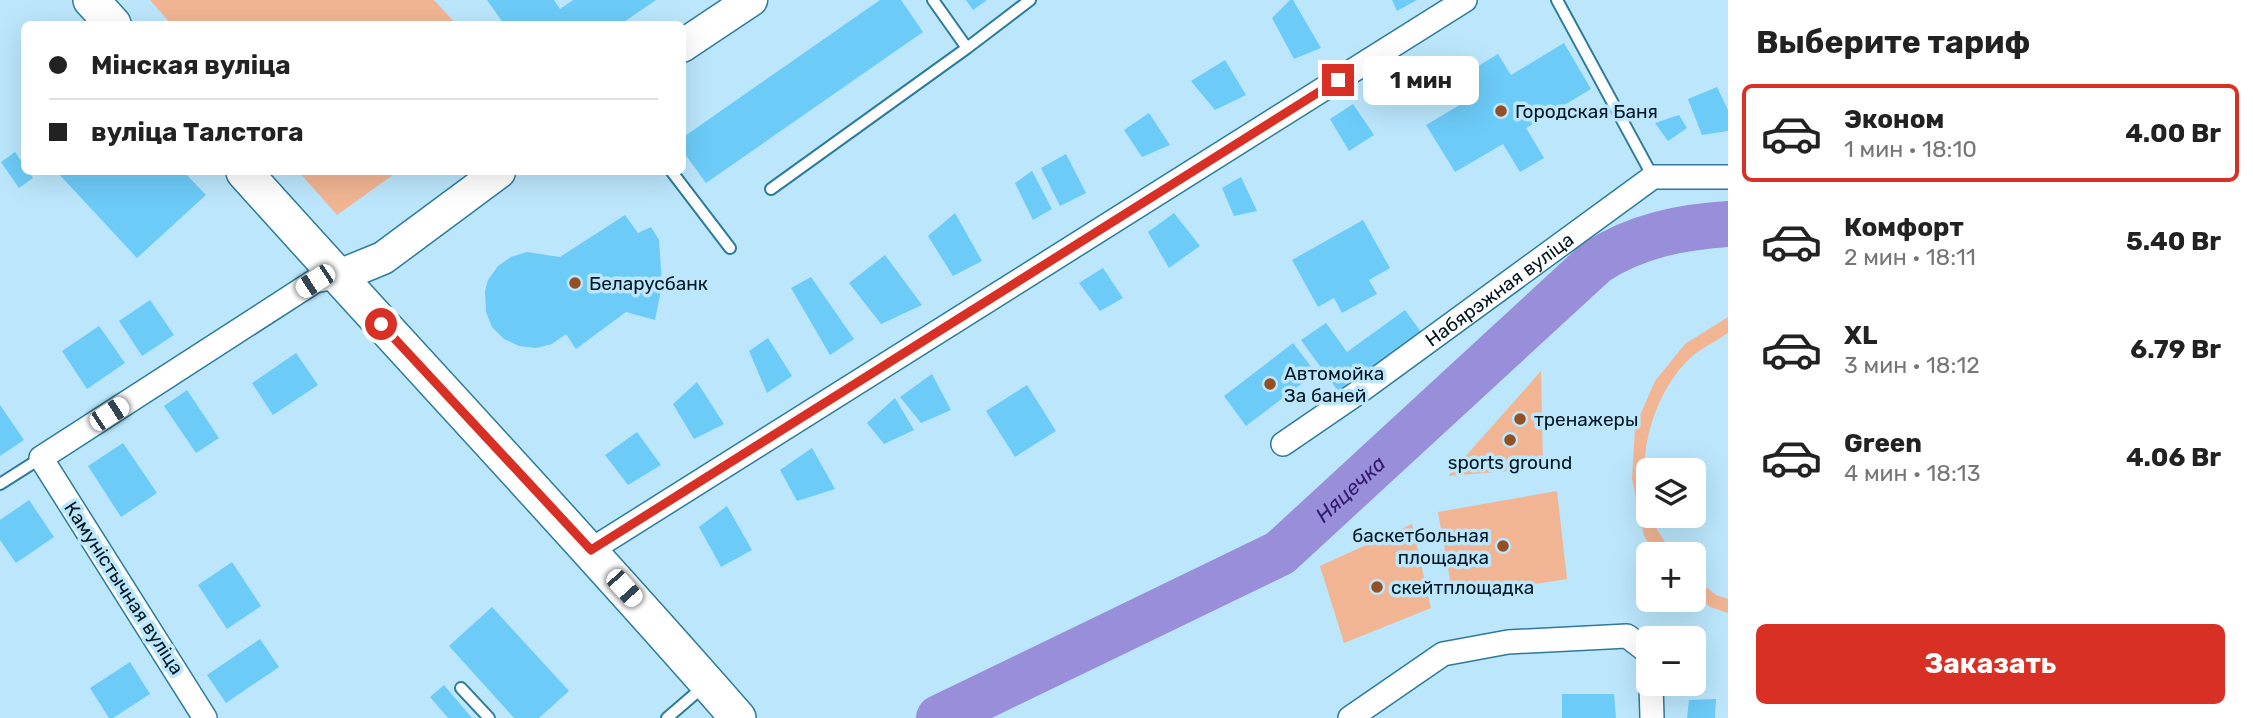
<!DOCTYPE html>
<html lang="ru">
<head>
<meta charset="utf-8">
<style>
  body { margin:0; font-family:Rubik,sans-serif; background:#f6f6f6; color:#222; height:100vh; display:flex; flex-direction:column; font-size:26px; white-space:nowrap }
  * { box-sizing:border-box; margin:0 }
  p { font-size:23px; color:#767676 }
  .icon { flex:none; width:38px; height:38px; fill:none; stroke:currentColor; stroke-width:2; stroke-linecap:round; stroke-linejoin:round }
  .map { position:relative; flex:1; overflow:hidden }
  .sheet { display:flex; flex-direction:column; background:#fff; width:525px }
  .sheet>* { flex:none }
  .top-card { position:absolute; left:21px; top:21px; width:665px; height:154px; border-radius:10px; box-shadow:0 7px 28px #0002; display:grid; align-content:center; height:154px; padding:0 28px; background:#fff }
  .controls { position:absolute; left:1636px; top:458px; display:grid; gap:14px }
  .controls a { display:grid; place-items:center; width:70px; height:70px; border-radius:10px; background:#fff; box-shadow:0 7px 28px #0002; font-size:35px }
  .end { position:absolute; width:32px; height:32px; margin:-16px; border:9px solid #d93025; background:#fff; box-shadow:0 0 0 4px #fff }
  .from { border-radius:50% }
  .bubble { position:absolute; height:49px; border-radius:10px; background:#fff; box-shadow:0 7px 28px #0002; font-size:23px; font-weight:700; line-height:49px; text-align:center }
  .car { position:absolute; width:21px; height:42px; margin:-21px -10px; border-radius:9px; box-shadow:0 0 5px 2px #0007; background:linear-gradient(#fff 24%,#345 0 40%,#fff 0 76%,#345 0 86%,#fff 0) }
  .top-card b { display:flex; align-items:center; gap:24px; height:66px; font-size:26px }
  .top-card b+b { border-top:2px solid #e0e0e0 }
  .top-card i { width:18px; height:18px; background:#222 }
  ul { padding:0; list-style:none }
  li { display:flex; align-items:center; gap:21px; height:98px; margin:0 14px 10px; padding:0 14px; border:4px solid transparent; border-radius:10px }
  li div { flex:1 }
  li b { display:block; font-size:26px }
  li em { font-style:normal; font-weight:700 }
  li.current { border-color:#d93025 }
  li>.icon { width:63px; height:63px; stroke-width:1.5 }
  h2 { padding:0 28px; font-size:32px; line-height:84px }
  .action { display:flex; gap:14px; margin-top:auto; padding:14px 28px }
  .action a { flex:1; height:80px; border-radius:10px; background:#d93025; color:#fff; font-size:28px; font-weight:700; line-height:80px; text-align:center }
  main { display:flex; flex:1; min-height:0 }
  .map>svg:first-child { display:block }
  .green { fill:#f1b593 }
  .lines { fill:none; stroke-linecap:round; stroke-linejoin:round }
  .river { stroke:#998ed9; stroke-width:46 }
  .building { fill:#6ccbf7 }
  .service-casing { stroke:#2c7b9c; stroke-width:14 }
  .minor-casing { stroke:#2c7b9c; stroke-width:26 }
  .secondary-casing { stroke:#2c7b9c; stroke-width:35 }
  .primary-casing { stroke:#2c7b9c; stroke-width:38 }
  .service { stroke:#fff; stroke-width:10 }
  .minor { stroke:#fff; stroke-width:23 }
  .secondary { stroke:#fff; stroke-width:32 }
  .primary { stroke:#fff; stroke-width:35 }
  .route { stroke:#d93025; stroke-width:9 }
  .poi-dot { fill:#944f24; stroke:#bbe6fc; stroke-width:2.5 }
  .labels { text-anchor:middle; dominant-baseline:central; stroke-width:7; stroke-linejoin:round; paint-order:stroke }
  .poi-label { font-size:19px; fill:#001620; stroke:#bbe6fc; text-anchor:start }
  .street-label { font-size:19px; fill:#001620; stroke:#bbe6fc }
  .water-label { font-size:21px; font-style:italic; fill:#341970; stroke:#bbe6fc }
</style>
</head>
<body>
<main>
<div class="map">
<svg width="1728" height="718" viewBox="0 0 1728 718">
  <rect width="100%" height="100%" fill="#bbe6fc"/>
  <path class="green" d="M150,0h284l22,24h-285z
    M299,172h98l-60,43z
    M1728,317v16c-10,7 -22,13 -32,20 -34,27 -55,83 -51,126 2,13 3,24 3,37h6l3,14 17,25h-17l-13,-19 -12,-57 3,-52 20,-46 30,-37z
    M1541,371l2,97 -95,8z
    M1557,491l10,88 -114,18 -15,-85z
    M1412,524l19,84 -87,35 -24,-77z
    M1694,577l22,18 12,4v14l-18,-6 -16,-13z"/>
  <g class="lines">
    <path class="river" id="s1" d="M939,718l341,-165 316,-291c40,-26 85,-35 132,-38"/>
  </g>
  <path class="building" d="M487,0h67l6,9 13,-9h83l-35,24h-117z
    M880,0h21l22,32 -217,151 -24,-33v-12z
    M966,0h21l-14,10z
    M1290,0h3l28,48 -27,11 -22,-41z
    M1392,0h25l-20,11z
    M1564,43l27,46 -65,39 18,30 -24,14 -17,-28 -48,28 -29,-47 47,-28 -13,-20 38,-23 13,21z
    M1225,60l21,35 -31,15 -24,-29z
    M1717,87l11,23v21l-26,4 -14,-36z
    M1353,104l21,31 -25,16 -19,-32z
    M1149,113l21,32 -28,12 -18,-27z
    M1679,115l8,13 -19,13 -13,-18z
    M15,152l9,13v7h5l4,6 -14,10 -18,-26z
    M1066,154l20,39 -26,13 -19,-38z
    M1032,171l20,38 -19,11 -18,-37z
    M57,172h127l22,23 -69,63z
    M1241,177l16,34 -23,5 -12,-28z
    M955,213l27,48 -29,15 -25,-40z
    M1174,213l26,33 -31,22 -21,-36z
    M625,215l13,18 13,-6 8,13 3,45 -7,35 -29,-8 -50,37 -10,-15 -14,10 -16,4 -17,-2 -15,-7 -12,-12 -6,-15 -1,-21 3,-11 10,-14 13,-9 16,-5 33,5z
    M1363,220l27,48 -21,12 8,14 -35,19 -8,-15 -16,9 -26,-47z
    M885,255l37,50 -41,19 -32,-41z
    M1103,268l20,30 -23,13 -21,-28z
    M811,277l43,62 -24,16 -39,-67z
    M150,300l24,35 -32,21 -23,-35z
    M1405,310l16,22 -83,59 -37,-51 25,-17 21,29z
    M99,326l26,37 -38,26 -25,-38z
    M768,338l24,38 -25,17 -18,-42z
    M1293,343l23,30 -70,53 -22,-30z
    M296,353l22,32 -45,30 -21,-32z
    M932,374l19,36 -30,13 -21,-26z
    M697,382l27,42 -30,15 -21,-35z
    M1027,385l29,46 -41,26 -29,-46z
    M187,390l32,48 -23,15 -32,-47z
    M895,398l19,32 -30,14 -17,-21z
    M0,405l24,35 -24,16z
    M637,432l24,33 -33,20 -23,-30z
    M123,443l34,50 -36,24 -33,-51z
    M812,448l23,41 -38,12 -17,-31z
    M29,500l25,37 -38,26 -16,-23v-20z
    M727,506l25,44 -31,17 -22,-40z
    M232,562l29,44 -34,23 -29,-44z
    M492,607l77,84 -30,27h-25l-65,-72z
    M260,639l19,28 -53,36 -19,-28z
    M130,662l20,32 -37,24h-4l-19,-30z
    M444,685l28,33h-24l-18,-21z
    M1562,694h52l2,24h-54z
    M1716,699l-1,19h-28l2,-18z"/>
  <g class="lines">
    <defs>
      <path id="service" d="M933,0l34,48 63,-48
        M1557,0l96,177
        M672,172l58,76
        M771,189l196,-141
        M0,484l41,-26
        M461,688l28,30
        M667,718l36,-31"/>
      <g id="minor">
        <path id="s2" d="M1283,444l73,-50 297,-217h75"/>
        <path d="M591,550l874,-550"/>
        <path d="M1651,684l1,34"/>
        <path d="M205,718l-164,-260 274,-177 24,-5"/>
        <path d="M1350,718l93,-64 65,-12 119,-6 21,16"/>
      </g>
      <path id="secondary" d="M682,46l69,-46
        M339,276l44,-18 116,-86"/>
      <path id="primary" d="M91,0l22,24
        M244,172c164,183 333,361 494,546"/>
    </defs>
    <use href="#service" class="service-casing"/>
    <use href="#minor" class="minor-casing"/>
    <use href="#secondary" class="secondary-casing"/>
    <use href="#primary" class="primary-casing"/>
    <use href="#service" class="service"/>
    <use href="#minor" class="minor"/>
    <use href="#secondary" class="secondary"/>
    <use href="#primary" class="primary"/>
  </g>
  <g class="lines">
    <path class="route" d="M381,324l210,226 747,-470"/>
  </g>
  <g class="poi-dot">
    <circle cx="1501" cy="111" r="7"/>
    <circle cx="575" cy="283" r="7"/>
    <circle cx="1270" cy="384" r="7"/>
    <circle cx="1520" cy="419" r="7"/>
    <circle cx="1510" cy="440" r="7"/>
    <circle cx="1503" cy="546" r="7"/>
    <circle cx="1377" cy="587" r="7"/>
  </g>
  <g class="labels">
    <g class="poi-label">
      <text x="1515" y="111">Городская Баня</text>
      <text x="589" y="283">Беларусбанк</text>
      <text x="1284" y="373">Автомойка<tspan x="1284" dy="22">За баней</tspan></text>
      <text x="1534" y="419">тренажеры</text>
      <text x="1510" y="462" text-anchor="middle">sports ground</text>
      <text x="1489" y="535" text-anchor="end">баскетбольная<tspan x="1489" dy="22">площадка</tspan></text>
      <text x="1391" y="587">скейтплощадка</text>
    </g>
    <g class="street-label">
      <text stroke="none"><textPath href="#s2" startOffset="266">Набярэжная вуліца</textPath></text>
      <text transform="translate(124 588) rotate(57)">Камуністычная вуліца</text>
    </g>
    <g class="water-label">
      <text stroke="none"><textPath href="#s1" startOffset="474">Няцечка</textPath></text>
    </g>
  </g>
</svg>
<div class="controls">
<a><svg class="icon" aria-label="layers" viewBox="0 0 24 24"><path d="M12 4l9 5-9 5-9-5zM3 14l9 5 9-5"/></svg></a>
<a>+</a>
<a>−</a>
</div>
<i class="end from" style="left:381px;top:324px"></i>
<i class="end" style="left:1338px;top:80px"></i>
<div class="bubble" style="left:1363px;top:56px;width:116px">1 мин</div>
<i class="car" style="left:315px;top:281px;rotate:237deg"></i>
<i class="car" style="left:109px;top:414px;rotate:57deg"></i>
<i class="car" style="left:624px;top:588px;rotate:138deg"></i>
<div class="top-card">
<b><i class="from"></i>Мінская вуліца</b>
<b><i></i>вуліца Талстога</b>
</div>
</div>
<section class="sheet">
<h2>Выберите тариф</h2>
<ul>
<li class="current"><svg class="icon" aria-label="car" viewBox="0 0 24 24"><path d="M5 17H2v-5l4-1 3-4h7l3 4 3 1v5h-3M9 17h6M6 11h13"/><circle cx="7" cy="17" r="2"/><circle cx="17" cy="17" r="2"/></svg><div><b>Эконом</b><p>1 мин · 18:10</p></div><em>4.00 Br</em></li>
<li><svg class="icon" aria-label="car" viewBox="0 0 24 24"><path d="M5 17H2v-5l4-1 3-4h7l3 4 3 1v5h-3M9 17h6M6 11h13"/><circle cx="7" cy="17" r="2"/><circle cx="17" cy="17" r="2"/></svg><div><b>Комфорт</b><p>2 мин · 18:11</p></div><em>5.40 Br</em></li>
<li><svg class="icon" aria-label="car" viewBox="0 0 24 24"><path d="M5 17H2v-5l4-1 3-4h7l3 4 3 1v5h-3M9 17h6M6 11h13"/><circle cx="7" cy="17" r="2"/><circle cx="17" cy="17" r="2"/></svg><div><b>XL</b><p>3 мин · 18:12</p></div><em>6.79 Br</em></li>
<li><svg class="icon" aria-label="car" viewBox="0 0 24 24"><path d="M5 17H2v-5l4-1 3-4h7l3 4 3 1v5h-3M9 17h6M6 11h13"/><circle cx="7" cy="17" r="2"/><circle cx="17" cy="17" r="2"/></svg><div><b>Green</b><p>4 мин · 18:13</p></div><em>4.06 Br</em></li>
</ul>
<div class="action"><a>Заказать</a></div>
</section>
</main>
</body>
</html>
